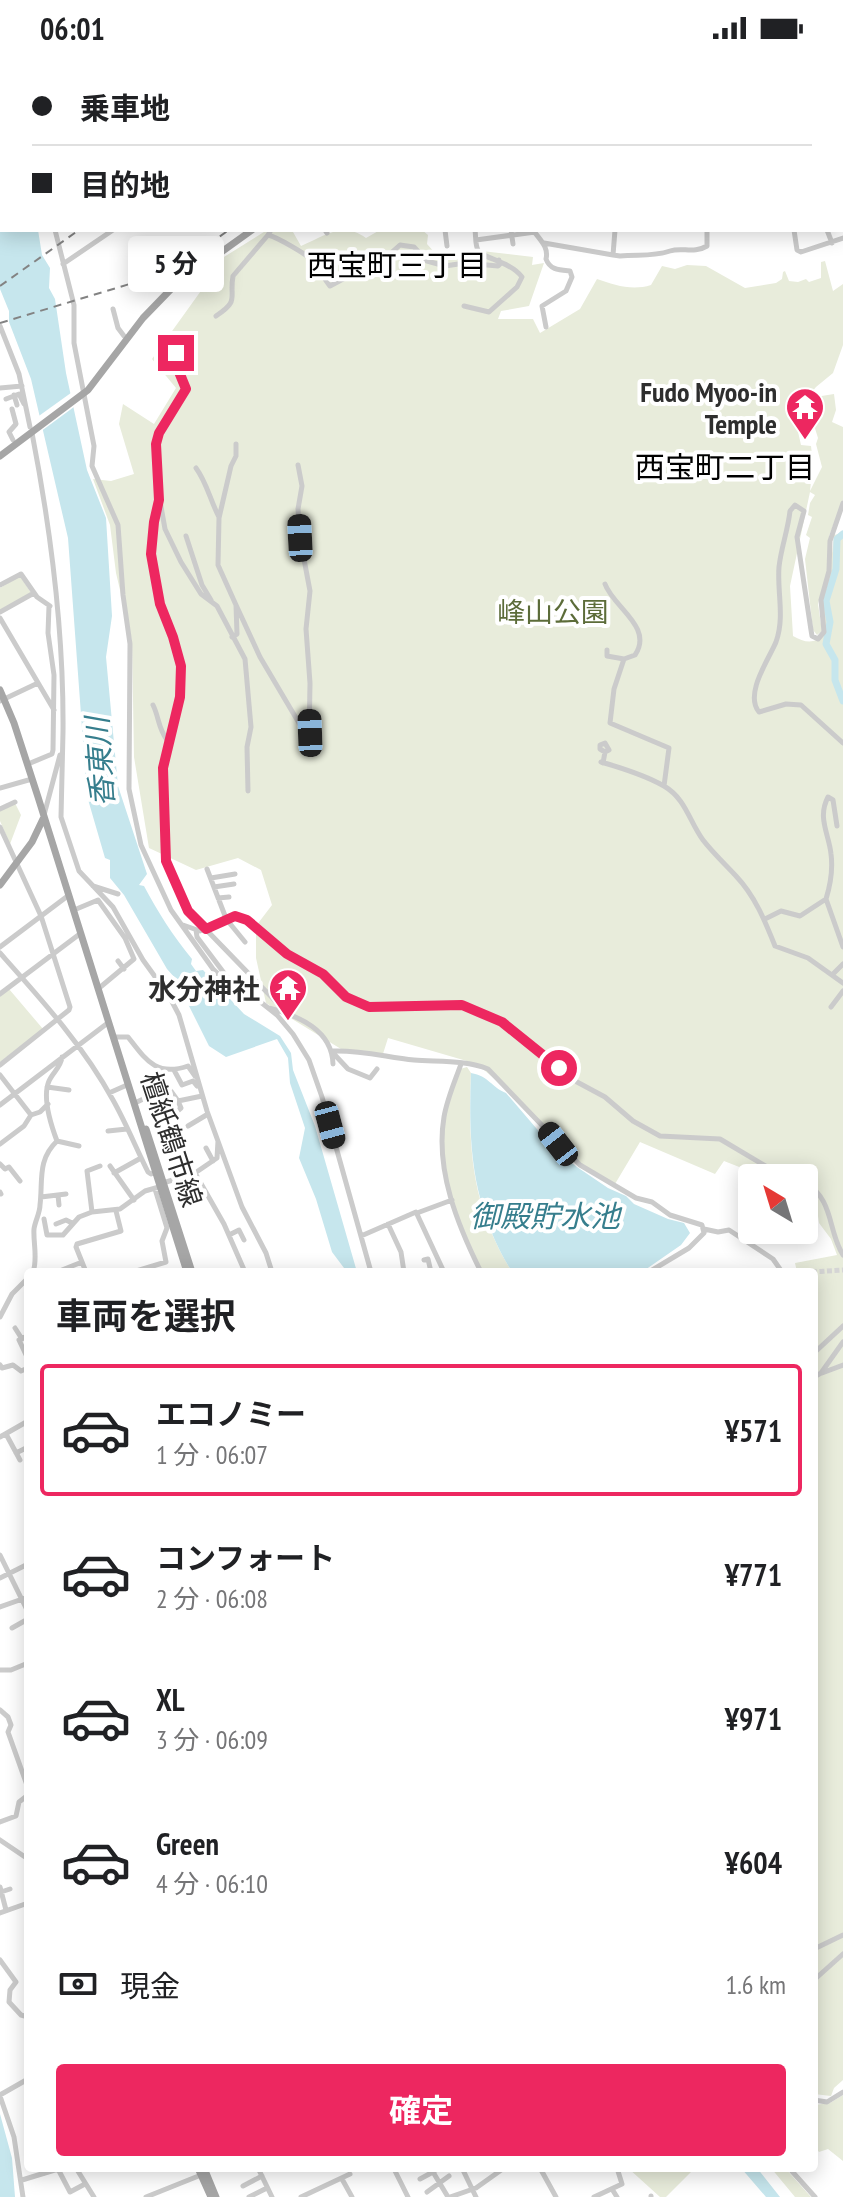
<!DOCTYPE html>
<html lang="ja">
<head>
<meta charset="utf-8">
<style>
  body { margin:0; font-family:"PT Sans Narrow","Noto Sans JP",sans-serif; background:#f6f6f6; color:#202124; height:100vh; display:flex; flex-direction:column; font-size:30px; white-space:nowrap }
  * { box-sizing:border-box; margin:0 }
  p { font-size:26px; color:#757577 }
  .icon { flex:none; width:44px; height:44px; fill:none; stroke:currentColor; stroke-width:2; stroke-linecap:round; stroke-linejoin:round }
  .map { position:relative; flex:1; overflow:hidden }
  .panel { position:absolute; left:24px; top:1212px; width:794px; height:904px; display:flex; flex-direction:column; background:#fff; border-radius:8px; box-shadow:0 4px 20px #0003 }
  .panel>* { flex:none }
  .top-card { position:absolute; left:0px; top:0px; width:844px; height:176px; box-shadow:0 4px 20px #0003; display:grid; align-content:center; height:176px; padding:0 32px; background:#fff }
  .needle { width:52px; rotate:322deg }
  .tools { position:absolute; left:738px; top:1108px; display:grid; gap:16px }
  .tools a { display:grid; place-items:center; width:80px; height:80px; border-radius:8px; background:#fff; box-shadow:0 4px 20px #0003; font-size:40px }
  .end { position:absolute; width:36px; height:36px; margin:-18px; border:10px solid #ed2760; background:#fff; box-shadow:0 0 0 4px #fff }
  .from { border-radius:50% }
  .bubble { position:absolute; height:56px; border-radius:8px; background:#fff; box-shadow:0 4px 20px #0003; font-size:26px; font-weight:700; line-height:56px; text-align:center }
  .car { position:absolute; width:24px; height:48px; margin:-24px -12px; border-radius:10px; box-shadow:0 0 6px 2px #0007; background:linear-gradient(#222 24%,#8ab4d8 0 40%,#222 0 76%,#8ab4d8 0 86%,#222 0) }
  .top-card b { display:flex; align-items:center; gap:28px; height:76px; font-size:30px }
  .top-card b+b { border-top:2px solid #e0e0e0 }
  .top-card i { width:20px; height:20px; background:#202124 }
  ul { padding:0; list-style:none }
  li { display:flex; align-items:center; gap:24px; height:132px; margin:0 16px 12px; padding:0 16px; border:4px solid transparent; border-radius:8px }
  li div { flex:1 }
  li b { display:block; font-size:30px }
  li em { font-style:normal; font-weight:700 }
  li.active { border-color:#ed2760 }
  li>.icon { width:72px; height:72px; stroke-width:1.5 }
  h2 { padding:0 32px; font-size:36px; line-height:96px }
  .pay { display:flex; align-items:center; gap:20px; height:88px; padding:0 32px; font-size:30px }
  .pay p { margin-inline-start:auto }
  .primary-button { display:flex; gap:16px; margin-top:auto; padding:16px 32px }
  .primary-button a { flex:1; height:92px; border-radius:8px; background:#ed2760; color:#fff; font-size:32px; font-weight:700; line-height:92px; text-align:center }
  .status { display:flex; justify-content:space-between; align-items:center; height:56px; padding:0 40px; background:#fff; direction:ltr }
  .status svg { height:22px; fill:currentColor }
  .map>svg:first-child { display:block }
  .green { fill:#e8ecdb }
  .water { fill:#c6e6ed }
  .pier { fill:#fff }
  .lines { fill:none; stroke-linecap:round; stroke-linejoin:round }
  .river { stroke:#c6e6ed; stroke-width:7 }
  .minor-tunnel { stroke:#d5d5d5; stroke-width:5; stroke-dasharray:5 2.5; stroke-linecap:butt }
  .minor { stroke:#cbcbcb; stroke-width:5 }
  .major { stroke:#a6a6a6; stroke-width:7 }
  .rail { stroke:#838383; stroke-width:2; stroke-dasharray:8 6; stroke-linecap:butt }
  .route { stroke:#ed2760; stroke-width:10 }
  .labels { text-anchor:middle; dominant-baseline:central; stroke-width:8; stroke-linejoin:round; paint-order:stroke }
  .poi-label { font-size:28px; font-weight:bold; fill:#2e2e2e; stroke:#fff; text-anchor:end }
  .park-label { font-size:28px; fill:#5c6c39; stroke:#fff }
  .street-label { font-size:28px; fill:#2e2e2e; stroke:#fff }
  .neighbourhood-label { font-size:30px; fill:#000; stroke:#fff }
  .water-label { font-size:30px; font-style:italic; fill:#367e8d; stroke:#fff }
</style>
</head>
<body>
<div class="status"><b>06:01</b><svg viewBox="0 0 49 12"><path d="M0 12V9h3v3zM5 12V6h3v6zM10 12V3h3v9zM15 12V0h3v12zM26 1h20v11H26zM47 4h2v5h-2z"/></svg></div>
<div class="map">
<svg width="843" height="2141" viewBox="0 0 843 2141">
  <rect width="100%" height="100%" fill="#fff"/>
  <path class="green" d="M267,174l26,2 8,14c24,-10 41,-25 65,-8l14,-8h42l6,5 -1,9 9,10 13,2 24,-6 60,7 -1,8 12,-2 -15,43 -28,5 -3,8h35l7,14 40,-24 17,-30c17,6 35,12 54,6l11,-19 13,3 12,-4 19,1 39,22 31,-5 6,-4 1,-7 2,-1 4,10 9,1 8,-3 3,3 12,-4v-16l4,-1 8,30 10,-7v61l-10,28 -17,14 -22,27 7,31 10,1 2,18 -3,27 12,-24 -6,-23 2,-6 -10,-32 1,-8 25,-4 2,16 -4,12 11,5v73l-14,36 -1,33 -10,35 4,27 -5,4 -4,-5 -8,-71 5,-21 -4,-3 6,-18 -4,-2 2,-12 5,-8 -5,-3 -20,94 3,50c12,7 21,8 32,-1l-2,-32 7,-30 4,-38 9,-2v1547l-9,8 -3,8 -17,-2v-822h-17l-2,-9 42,-8 -6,-16 -12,-16 -2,-14 -13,-17v-14h-37l-43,-17 -9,13 -75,-32 -25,42 -28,-16 -25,-21 -38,-43 -47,-40 -89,-26 -6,19 -41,-8 -75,-46 -10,-45v-32l16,-21 -11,-35 -23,-12 -42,12 -47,-22 -15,-91 -2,-116 -16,-68 -6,-48 -17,-46 18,2 23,-7 -15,-50 4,-20 31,20 22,-36 -24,-29 51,-71 5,-21z
    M20,520l11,17 -31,17v-22z
    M15,747l6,12 -11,29 -10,-23v-12z
    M9,933l34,40 -43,33v-66z
    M467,1011l4,6c-3,76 0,132 41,199h-30c-19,-41 -47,-103 -38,-149 3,-18 11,-36 16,-54z
    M843,2039v66l-15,-12 -9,3 -5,-6v-41l16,-2z
    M628,2112h67l-29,29h-6z
    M771,2112h14l26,29h-16z"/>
  <path class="water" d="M0,0l25,2h-23v172h36l4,25 8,13 -1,20 6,11 11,74 21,97 19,48 6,98 -6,41 12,129 29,88 -8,11 5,1c14,26 29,50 48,73l-1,5 5,7 7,-1 41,44 36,22 11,17 2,17 22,56 42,146h-10l-15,-20 -16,-53 -17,-41 6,-30 -15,-45 -2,-25 -11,-19 -51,18 -17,-11 -34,-68 -8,-9 -43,-74 -14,-17v-18l-5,-2 -18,-62 -19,-258 -37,-159 -22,-57v-11l-9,-22z
    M471,1017c18,3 20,14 35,20l48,56 23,18 31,21 18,8 8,8 34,15 16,4 6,10 -9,12 -39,27h-130c-40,-65 -44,-125 -41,-199z
    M0,2058l12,44 3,39h-15z
    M741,2112h16l23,29h-14z"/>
  <path class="pier" d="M75,334l3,14 -38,28 -4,-14z"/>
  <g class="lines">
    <path class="river" d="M843,478l-6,5 -1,30 -10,32 4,21 -4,22 9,16v20l8,21"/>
    <path class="minor-tunnel" d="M812,1216l31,-2"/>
    <path class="minor" d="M106,0l3,2
      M185,0l3,2
      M256,0l2,2
      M316,0l1,2
      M566,0l3,2
      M587,0l3,2
      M645,0l2,2
      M738,0l1,2
      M765,0l1,2
      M838,0l1,2
      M64,2v-2
      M118,2l3,-2
      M126,2l3,-2
      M360,2l3,-2
      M437,2l2,-2
      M463,2l3,-2
      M471,2l3,-2
      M628,2l4,-2
      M683,2l3,-2
      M751,2l4,-2
      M807,2l4,-2
      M842,9l1,2
      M842,20h1
      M842,53h1
      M842,140l1,1
      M842,147l1,-1
      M55,174l19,75v38l20,103 -2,20 26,59 5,70 7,49 -1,145 12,56 30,65 42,59 13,13 27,14 24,19 16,19 16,26 13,37 49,175
      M271,174l-3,5c9,2 42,21 47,28 5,7 9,16 15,23l15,-8 3,-13 5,-7 9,-2 14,7 6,-2 18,-16 14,2 13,14 18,5 20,-3 33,3 2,-2 -1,-4
      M325,174l2,3
      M445,174l2,16
      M511,174l2,14
      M533,174c7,10 16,17 13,29 4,11 13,11 24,12l2,6 -6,14 -24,15 4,21
      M615,174l-2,25 7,1c18,-2 32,1 50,-5 12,-4 24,3 37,-5v-16
      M794,174l3,20 4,2 42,-14
      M827,174l5,13
      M476,184l59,-8
      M544,187l69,12
      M63,208l50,-34
      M464,250l25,6 28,-25 5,-10c-12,-16 -41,-19 -44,-27 -3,-5 -2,-14 -3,-20
      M113,253l5,19 6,8
      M216,260c24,-16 13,-17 17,-40l35,-41
      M0,270l19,48 11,53
      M166,312l8,-16 2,1 -1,9 11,27 -27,44 -3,11 3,56 -5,22 -3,32 9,50 13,33 8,29 -1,31 -17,71 3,93 22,50 99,102
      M0,332l22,-2
      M14,339l3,10
      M6,343l13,-5 5,10
      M12,353l4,15 -7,8 4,8
      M32,377c19,98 32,200 31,300
      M196,412c11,15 14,32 23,49
      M160,445l5,28 16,33 20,32 16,12 28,53 6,68 -4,20 1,44
      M843,447l-13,38 -1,30 -8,29 3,32 -6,7 -6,-3 -1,-6 -14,-93 7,-26 -9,-6 -5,6c-2,19 -9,37 -11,56 -2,25 6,50 -3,75 -7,17 -32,52 -17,70l27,-8 15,1 42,38
      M186,480l16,49 9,15
      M605,528c8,23 49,43 30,71l-11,4 -10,30 -4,34 59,25 -5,38
      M0,529l21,-11 16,23 13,9
      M236,549l24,52 49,83 1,-57 -4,-54 4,-38 -10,-53 -2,-29 4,-23 -4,-21
      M0,556l34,-19
      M0,562l54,92
      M232,581l5,-3 -1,-29 -18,-40 1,-47 12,-52 5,-10v-12
      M607,594v6l17,3
      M0,645l38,-18
      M153,649c6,12 5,23 14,35
      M63,676l-2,85 18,54 34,36 30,53 26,36 10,19 28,96 35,96 24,46 6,19
      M601,706c21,6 44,13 63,24 22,13 25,35 39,54 10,13 22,24 33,36 19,20 29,45 39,70l33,12 35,25
      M603,707l2,-11 -5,-3v-4l5,-2 4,7 -4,2
      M28,708l24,-10 1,-4 1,-75 -6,-42 1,-27
      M0,732l32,-9
      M0,753l15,-7
      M44,759l16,-60
      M0,771l41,89 29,91 -1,3 -69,55
      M207,813l20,52
      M211,822l24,-4
      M93,830l25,8
      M214,831l20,-3
      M218,842l11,-1
      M826,843l17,48
      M74,854l24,-10 27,38 9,21 -36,30
      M765,863l16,-8 19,5 26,-17c4,-13 7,-30 5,-45 -2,-20 -14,-36 -3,-57l5,3 4,26
      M227,864l18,22
      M183,869l17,6 40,-15 47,38 36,20 23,23 23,10 93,-2 40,17 75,60 28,15 28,24 27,15 60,3 47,28 28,11
      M196,874l1,7 36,48
      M0,891l69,-52
      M0,897c41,46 83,92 113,147 13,23 23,48 35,72l3,2 8,-3
      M118,905l6,8
      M833,918l10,-10
      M0,938l81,-61
      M831,951l12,-16
      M269,952c30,8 63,22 64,56
      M116,981h12c18,23 28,40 60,29l7,10
      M333,995c28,-1 53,6 81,9 23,2 52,0 74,9l92,96 56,33 16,4 18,13 32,10 2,8 -15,15 -40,24
      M334,998l14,15 22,9 7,-9
      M461,1008c-6,17 -14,35 -17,53 -9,53 14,109 37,155
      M174,1014l8,15 11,-4 4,5
      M0,1019l31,40 -7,11 -24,18
      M47,1031l22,3
      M109,1037l18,-8
      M137,1046l31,-15 10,14 24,-5
      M0,1049l109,-83
      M31,1059l9,-3 8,-8
      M177,1063l-3,-5 7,-6 -3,-7
      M188,1070l20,-12
      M108,1075l19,-2
      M57,1085l22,5
      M206,1092l7,13
      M0,1108l5,5 4,-2 11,14
      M110,1110l24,34
      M114,1117l27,-15
      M195,1117l29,51 21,48
      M804,1125c31,20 23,48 39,74
      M163,1127l32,-10 22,-15 1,-17
      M0,1136l1,2
      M58,1139l1,10
      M41,1141l25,-3
      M92,1156l-5,-41 13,-5
      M417,1157l35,-13
      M44,1163l3,16h16l16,-18 13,-5 28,-3 25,-18 14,-4
      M56,1168l10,-4 6,3
      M388,1168l13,28 3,20
      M704,1173l14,3 11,-2 44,29 9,13
      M229,1179l10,-5 5,10
      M361,1180l55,-24 28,60
      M424,1204l4,-1 3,13
      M33,1216c5,-13 0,-30 1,-43 1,-8 6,-16 6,-24 3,-24 -3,-45 17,-64 -6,-16 -15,-44 -8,-60 4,-9 12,-14 13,-24
      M57,1216l25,-10
      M86,1216l-10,-25 1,-3 44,-13 -5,-20
      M133,1216l33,-10 -4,-21 5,-13 -12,-39
      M0,1261l12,-23 16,-16
      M15,1272l7,11
      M25,1281l-6,3 9,19
      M814,1297l29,-27
      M0,1309l2,3 11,-3 8,6 7,-3
      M822,1317l21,-8
      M814,1321l7,-4 22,-31
      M6,1378l14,26
      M0,1381l28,-16
      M16,1397l12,-6
      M0,1499l28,57
      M0,1522l28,-14
      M0,1551l28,-10
      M12,1572l16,-9
      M0,1614h11l17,-7
      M0,1654l8,7 3,8 -3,7 20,56
      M0,1766l16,-6 3,-14 9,-7
      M0,1784l28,19
      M0,1831l6,23
      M1,1836l9,-3
      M0,1857l28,-10
      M814,1893l29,-14
      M0,1904l16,22 -6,8 -1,12 12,13 7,2
      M814,1924l29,-26
      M0,2039l28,-16
      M0,2040l14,41 9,60
      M814,2044l13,2 16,-10
      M76,2112l18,29
      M251,2112h1
      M258,2112l14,29
      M396,2112l-1,3 13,26
      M439,2112l-6,4 15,25
      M462,2112l14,29
      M540,2112l16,29
      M789,2112l26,29
      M342,2123l10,18
      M420,2123l13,-7
      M22,2124l36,-11 12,23 15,-8
      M243,2130l19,-10
      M612,2133l5,8
      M427,2136l22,-16
      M651,2140v1
      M146,2141l55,-22
      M249,2141l18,-9
      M301,2141l49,-23
      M450,2141l26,-9 28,-20
      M594,2141l28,-13 -5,-16"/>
    <path class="major" d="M0,88l2,-1
      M842,91l1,-1
      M0,95l2,-2
      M0,400l88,-66 55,-72 31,-32 78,-56
      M0,634l14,33 24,74 149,475
      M0,829l32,-43 11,-23
      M146,1073l46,143
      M198,2112l13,29
      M204,2112l12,29"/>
    <path class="rail" d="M761,0l1,2
      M368,2l3,-2
      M416,2l1,-2
      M842,103l1,1
      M0,230l79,-56
      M0,267l143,-43 44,-21 42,-29"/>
  </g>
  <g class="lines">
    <path class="route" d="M176,297l-1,9 11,27 -27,44 -3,11 3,56 -5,22 -3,32 9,50 13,33 8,29 -1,31 -17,71 3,93 22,50 18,18 29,-13 12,4 40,34 36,20 23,23 23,10 93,-2 40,17 57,46"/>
  </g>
  <defs>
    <symbol id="temple-pin" viewBox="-11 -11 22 30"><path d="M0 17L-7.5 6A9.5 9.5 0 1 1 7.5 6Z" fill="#ed2760" stroke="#fff"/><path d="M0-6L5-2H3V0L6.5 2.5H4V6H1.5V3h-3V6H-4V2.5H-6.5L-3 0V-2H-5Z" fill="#fff"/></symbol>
  </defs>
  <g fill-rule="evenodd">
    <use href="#temple-pin" x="783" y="329" width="44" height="60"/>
    <use href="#temple-pin" x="266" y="910" width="44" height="60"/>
  </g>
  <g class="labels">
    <g class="poi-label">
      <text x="777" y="335">Fudo Myoo-in<tspan x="777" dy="32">Temple</tspan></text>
      <text x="260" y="932">水分神社</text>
    </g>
    <g class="park-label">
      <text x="553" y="555">峰山公園</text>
    </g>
    <g class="street-label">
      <text transform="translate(172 1083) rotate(72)">檀紙鶴市線</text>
    </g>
    <g class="neighbourhood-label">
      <text x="397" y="208">西宝町三丁目</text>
      <text x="725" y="410">西宝町二丁目</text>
    </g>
    <g class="water-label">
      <text transform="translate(99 706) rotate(-94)">香東川</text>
      <text x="545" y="1159">御殿貯水池</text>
    </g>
  </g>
</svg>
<div class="tools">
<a><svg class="needle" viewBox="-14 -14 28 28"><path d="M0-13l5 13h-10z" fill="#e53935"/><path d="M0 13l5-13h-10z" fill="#757577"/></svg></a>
</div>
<i class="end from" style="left:559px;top:1012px"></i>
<i class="end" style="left:176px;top:297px"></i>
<div class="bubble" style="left:128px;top:180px;width:96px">5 分</div>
<i class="car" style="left:300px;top:482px;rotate:357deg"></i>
<i class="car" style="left:310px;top:677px;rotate:358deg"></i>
<i class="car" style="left:330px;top:1069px;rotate:165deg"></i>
<i class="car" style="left:558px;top:1088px;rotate:322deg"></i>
<div class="top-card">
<b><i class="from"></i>乗車地</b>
<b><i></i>目的地</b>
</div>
<section class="panel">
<h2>車両を選択</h2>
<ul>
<li class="active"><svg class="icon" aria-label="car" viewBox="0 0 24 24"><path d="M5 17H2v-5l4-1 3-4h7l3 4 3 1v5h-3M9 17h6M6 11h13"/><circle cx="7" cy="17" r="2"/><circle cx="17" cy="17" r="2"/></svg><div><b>エコノミー</b><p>1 分 · 06:07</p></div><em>¥571</em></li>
<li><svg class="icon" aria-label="car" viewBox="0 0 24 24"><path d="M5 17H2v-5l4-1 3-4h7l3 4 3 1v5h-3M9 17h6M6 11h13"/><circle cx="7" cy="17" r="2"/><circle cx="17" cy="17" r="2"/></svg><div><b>コンフォート</b><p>2 分 · 06:08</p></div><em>¥771</em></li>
<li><svg class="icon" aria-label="car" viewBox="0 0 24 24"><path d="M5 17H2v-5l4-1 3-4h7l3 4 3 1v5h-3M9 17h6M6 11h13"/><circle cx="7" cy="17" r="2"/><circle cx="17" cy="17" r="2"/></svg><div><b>XL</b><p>3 分 · 06:09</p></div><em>¥971</em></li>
<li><svg class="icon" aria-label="car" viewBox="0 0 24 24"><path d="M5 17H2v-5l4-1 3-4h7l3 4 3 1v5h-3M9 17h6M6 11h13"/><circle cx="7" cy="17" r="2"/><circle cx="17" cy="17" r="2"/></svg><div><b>Green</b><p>4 分 · 06:10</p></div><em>¥604</em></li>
</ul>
<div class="pay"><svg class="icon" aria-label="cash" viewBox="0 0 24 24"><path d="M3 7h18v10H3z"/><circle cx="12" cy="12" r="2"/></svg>現金<p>1.6 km</p></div>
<div class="primary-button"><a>確定</a></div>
</section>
</div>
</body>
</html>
